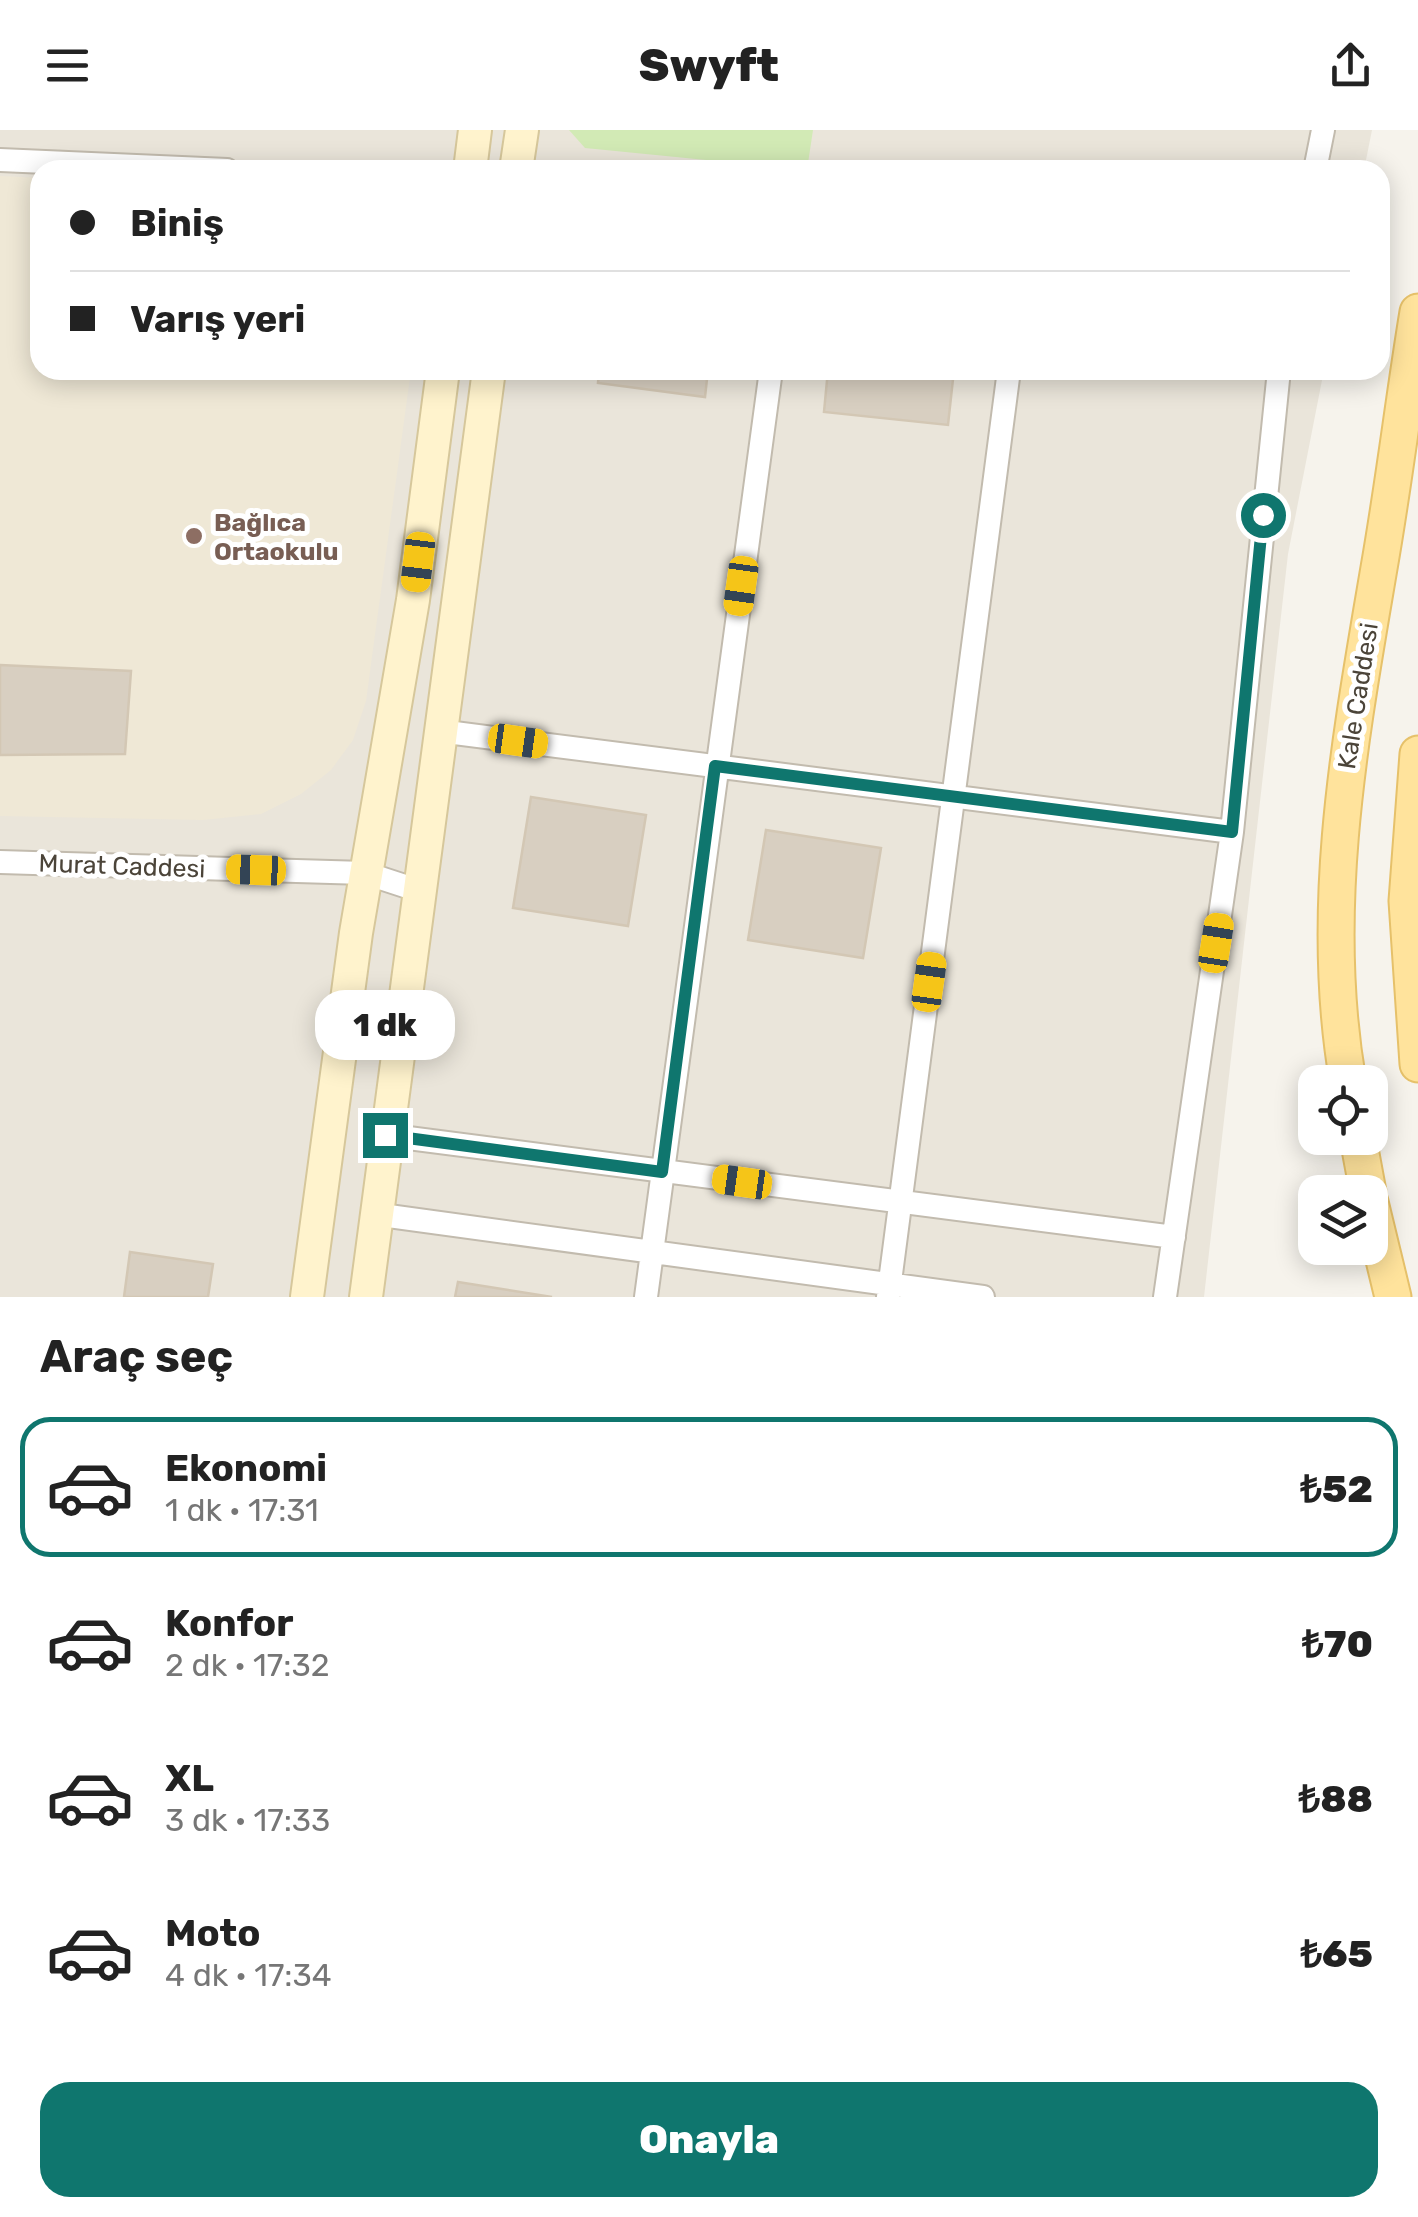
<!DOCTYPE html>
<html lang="tr">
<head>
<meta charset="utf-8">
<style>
  body { margin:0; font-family:Rubik,sans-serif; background:#f2f2f2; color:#222; height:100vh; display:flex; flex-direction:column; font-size:38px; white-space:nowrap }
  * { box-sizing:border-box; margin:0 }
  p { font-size:32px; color:#767676 }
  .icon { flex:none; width:55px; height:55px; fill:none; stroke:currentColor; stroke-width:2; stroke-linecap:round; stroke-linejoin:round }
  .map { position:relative; height:1167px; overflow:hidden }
  .panel { display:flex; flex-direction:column; background:#fff; flex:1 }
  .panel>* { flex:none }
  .hud { position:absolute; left:30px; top:30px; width:1360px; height:220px; border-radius:30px; box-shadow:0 5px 25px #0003; display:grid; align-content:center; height:220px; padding:0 40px; background:#fff }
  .buttons { position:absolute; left:1298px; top:935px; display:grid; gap:20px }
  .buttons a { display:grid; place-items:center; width:90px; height:90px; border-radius:20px; background:#fff; box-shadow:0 5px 25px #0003; font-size:50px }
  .end { position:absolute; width:45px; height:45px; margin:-22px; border:12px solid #0f766e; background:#fff; box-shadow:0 0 0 5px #fff }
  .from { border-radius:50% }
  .bubble { position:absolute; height:70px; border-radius:30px; background:#fff; box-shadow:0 5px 25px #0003; font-size:32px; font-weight:800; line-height:70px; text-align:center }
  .car { position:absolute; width:30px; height:60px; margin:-30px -15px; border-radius:12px; box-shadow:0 0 8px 2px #0007; background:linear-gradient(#f5c518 24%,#345 0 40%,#f5c518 0 76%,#345 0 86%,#f5c518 0) }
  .hud b { display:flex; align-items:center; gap:35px; height:95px; font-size:38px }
  .hud b+b { border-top:2px solid #e0e0e0 }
  .hud i { width:25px; height:25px; background:#222 }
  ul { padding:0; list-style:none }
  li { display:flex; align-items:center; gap:30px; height:140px; margin:0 20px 15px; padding:0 20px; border:5px solid transparent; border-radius:30px }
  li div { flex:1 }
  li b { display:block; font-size:38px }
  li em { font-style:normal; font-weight:800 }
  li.on { border-color:#0f766e }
  li>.icon { width:90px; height:90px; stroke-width:1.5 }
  h2 { padding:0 40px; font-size:45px; line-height:120px }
  .cta { display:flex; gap:20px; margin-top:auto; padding:20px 40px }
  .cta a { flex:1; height:115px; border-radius:30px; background:#0f766e; color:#fff; font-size:40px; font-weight:800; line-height:115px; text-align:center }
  header { display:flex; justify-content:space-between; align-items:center; height:130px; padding:0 40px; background:#fff; font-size:45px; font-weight:800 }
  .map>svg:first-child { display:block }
  .residential { fill:#eae5da }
  .education { fill:#efe8d6 }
  .green { fill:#d2eab5 }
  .building { fill:#d8cfc1; stroke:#d3c7b4; stroke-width:2.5 }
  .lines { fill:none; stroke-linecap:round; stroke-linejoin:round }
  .street-casing { stroke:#c2bbae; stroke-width:26 }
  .secondary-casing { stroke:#d6c79b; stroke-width:36 }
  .primary-casing { stroke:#e6c16a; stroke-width:39 }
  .street { stroke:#fff; stroke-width:22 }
  .secondary { stroke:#fff3cd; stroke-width:32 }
  .primary { stroke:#ffe39c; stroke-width:35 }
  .route { stroke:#0f766e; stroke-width:12 }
  .education-dot { fill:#8d6e63; stroke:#fff; stroke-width:4 }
  .labels { text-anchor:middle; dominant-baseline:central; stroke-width:10; stroke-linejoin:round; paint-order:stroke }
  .education-label { font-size:25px; font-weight:bold; fill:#785e54; stroke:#fff; text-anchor:start }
  .street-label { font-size:25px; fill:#4b4439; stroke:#fff }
</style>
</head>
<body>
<header><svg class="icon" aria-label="menu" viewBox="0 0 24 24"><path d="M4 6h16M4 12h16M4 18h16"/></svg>Swyft<svg class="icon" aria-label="share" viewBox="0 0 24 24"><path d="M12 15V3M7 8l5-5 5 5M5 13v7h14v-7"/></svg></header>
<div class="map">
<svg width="1418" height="1167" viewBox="0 0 1418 1167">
  <rect width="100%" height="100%" fill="#f6f3ec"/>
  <path class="residential" d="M0,0h1372l-8,40h-1324v200h1284l-36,184 -84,743h-1204z"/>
  <path class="education" d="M0,46l40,2v192h371l-45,331 -13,39 -22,30 -30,24 -40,20 -58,6 -203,-4z"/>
  <path class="green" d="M569,0h244l-6,40 -222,-22z"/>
  <path class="building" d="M599,240h109l-3,27 -107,-14z
    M828,240h126l-6,55 -124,-13z
    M0,535l131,6 -6,83 -125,1z
    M531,667l115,18 -18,111 -115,-18z
    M766,700l115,18 -18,110 -115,-18z
    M130,1122l83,12 -5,33h-84z
    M458,1152l94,15h-97z"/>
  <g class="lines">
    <defs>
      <path id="street" d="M0,30l227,10
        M1315,40l8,-40
        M439,601l793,101
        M0,732l365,11 55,18
        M385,1005l789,102
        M374,1084l609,83
        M646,1167l125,-927
        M888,1167l121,-927
        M1165,1167l67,-465 47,-462"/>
      <path id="secondary" d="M470,40l5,-40
        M516,40l6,-40
        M307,1167l49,-364 57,-333 30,-230
        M366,1167l123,-927"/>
      <path id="primary" d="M1418,624l-11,147 11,163
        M1348,952c-30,-172 2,-343 31,-514 15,-85 25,-171 39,-256
        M1358,1008l10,54
        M1370,1072l23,95"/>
    </defs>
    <use href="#street" class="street-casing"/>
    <use href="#secondary" class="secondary-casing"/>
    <use href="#primary" class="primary-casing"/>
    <use href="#street" class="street"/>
    <use href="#secondary" class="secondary"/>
    <use href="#primary" class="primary"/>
  </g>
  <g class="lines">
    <path class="route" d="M385,1005l277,37 53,-406 517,66 31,-317"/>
  </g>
  <circle class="education-dot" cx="194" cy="406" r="10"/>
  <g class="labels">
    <g class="education-label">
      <text x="214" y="392">Bağlıca<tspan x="214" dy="29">Ortaokulu</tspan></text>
    </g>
    <g class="street-label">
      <text transform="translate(1358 566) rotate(-81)">Kale Caddesi</text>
      <text transform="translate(122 736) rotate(2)">Murat Caddesi</text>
    </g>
  </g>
</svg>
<div class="buttons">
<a><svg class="icon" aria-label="locate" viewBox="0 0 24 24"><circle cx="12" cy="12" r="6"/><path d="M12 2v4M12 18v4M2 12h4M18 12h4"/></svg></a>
<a><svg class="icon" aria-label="layers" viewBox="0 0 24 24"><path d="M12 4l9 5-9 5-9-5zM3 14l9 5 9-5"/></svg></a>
</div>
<i class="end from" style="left:1263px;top:385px"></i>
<i class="end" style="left:385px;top:1005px"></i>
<div class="bubble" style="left:315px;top:860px;width:140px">1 dk</div>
<i class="car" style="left:418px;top:432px;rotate:187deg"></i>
<i class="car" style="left:741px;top:456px;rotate:188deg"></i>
<i class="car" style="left:518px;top:611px;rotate:98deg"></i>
<i class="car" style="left:256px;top:740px;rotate:272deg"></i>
<i class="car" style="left:1216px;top:813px;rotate:9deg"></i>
<i class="car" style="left:929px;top:852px;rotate:8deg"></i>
<i class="car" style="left:742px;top:1052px;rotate:278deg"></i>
<div class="hud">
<b><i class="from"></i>Biniş</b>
<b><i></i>Varış yeri</b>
</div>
</div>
<section class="panel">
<h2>Araç seç</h2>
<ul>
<li class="on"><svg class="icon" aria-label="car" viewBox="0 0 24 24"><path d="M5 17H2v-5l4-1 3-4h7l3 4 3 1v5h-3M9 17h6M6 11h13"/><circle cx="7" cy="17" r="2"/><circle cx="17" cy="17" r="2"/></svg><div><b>Ekonomi</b><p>1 dk · 17:31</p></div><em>₺52</em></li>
<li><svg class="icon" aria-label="car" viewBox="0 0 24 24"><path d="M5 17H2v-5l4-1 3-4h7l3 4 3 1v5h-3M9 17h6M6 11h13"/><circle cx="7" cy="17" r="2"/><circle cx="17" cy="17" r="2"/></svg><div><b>Konfor</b><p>2 dk · 17:32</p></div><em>₺70</em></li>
<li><svg class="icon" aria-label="car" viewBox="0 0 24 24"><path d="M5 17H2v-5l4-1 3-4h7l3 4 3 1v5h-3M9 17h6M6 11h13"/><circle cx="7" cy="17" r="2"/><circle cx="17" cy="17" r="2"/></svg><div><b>XL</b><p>3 dk · 17:33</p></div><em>₺88</em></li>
<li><svg class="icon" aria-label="car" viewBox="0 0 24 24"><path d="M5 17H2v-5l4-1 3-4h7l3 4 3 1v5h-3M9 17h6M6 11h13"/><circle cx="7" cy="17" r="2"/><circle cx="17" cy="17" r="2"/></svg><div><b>Moto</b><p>4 dk · 17:34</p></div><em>₺65</em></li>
</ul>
<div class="cta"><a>Onayla</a></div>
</section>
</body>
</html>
